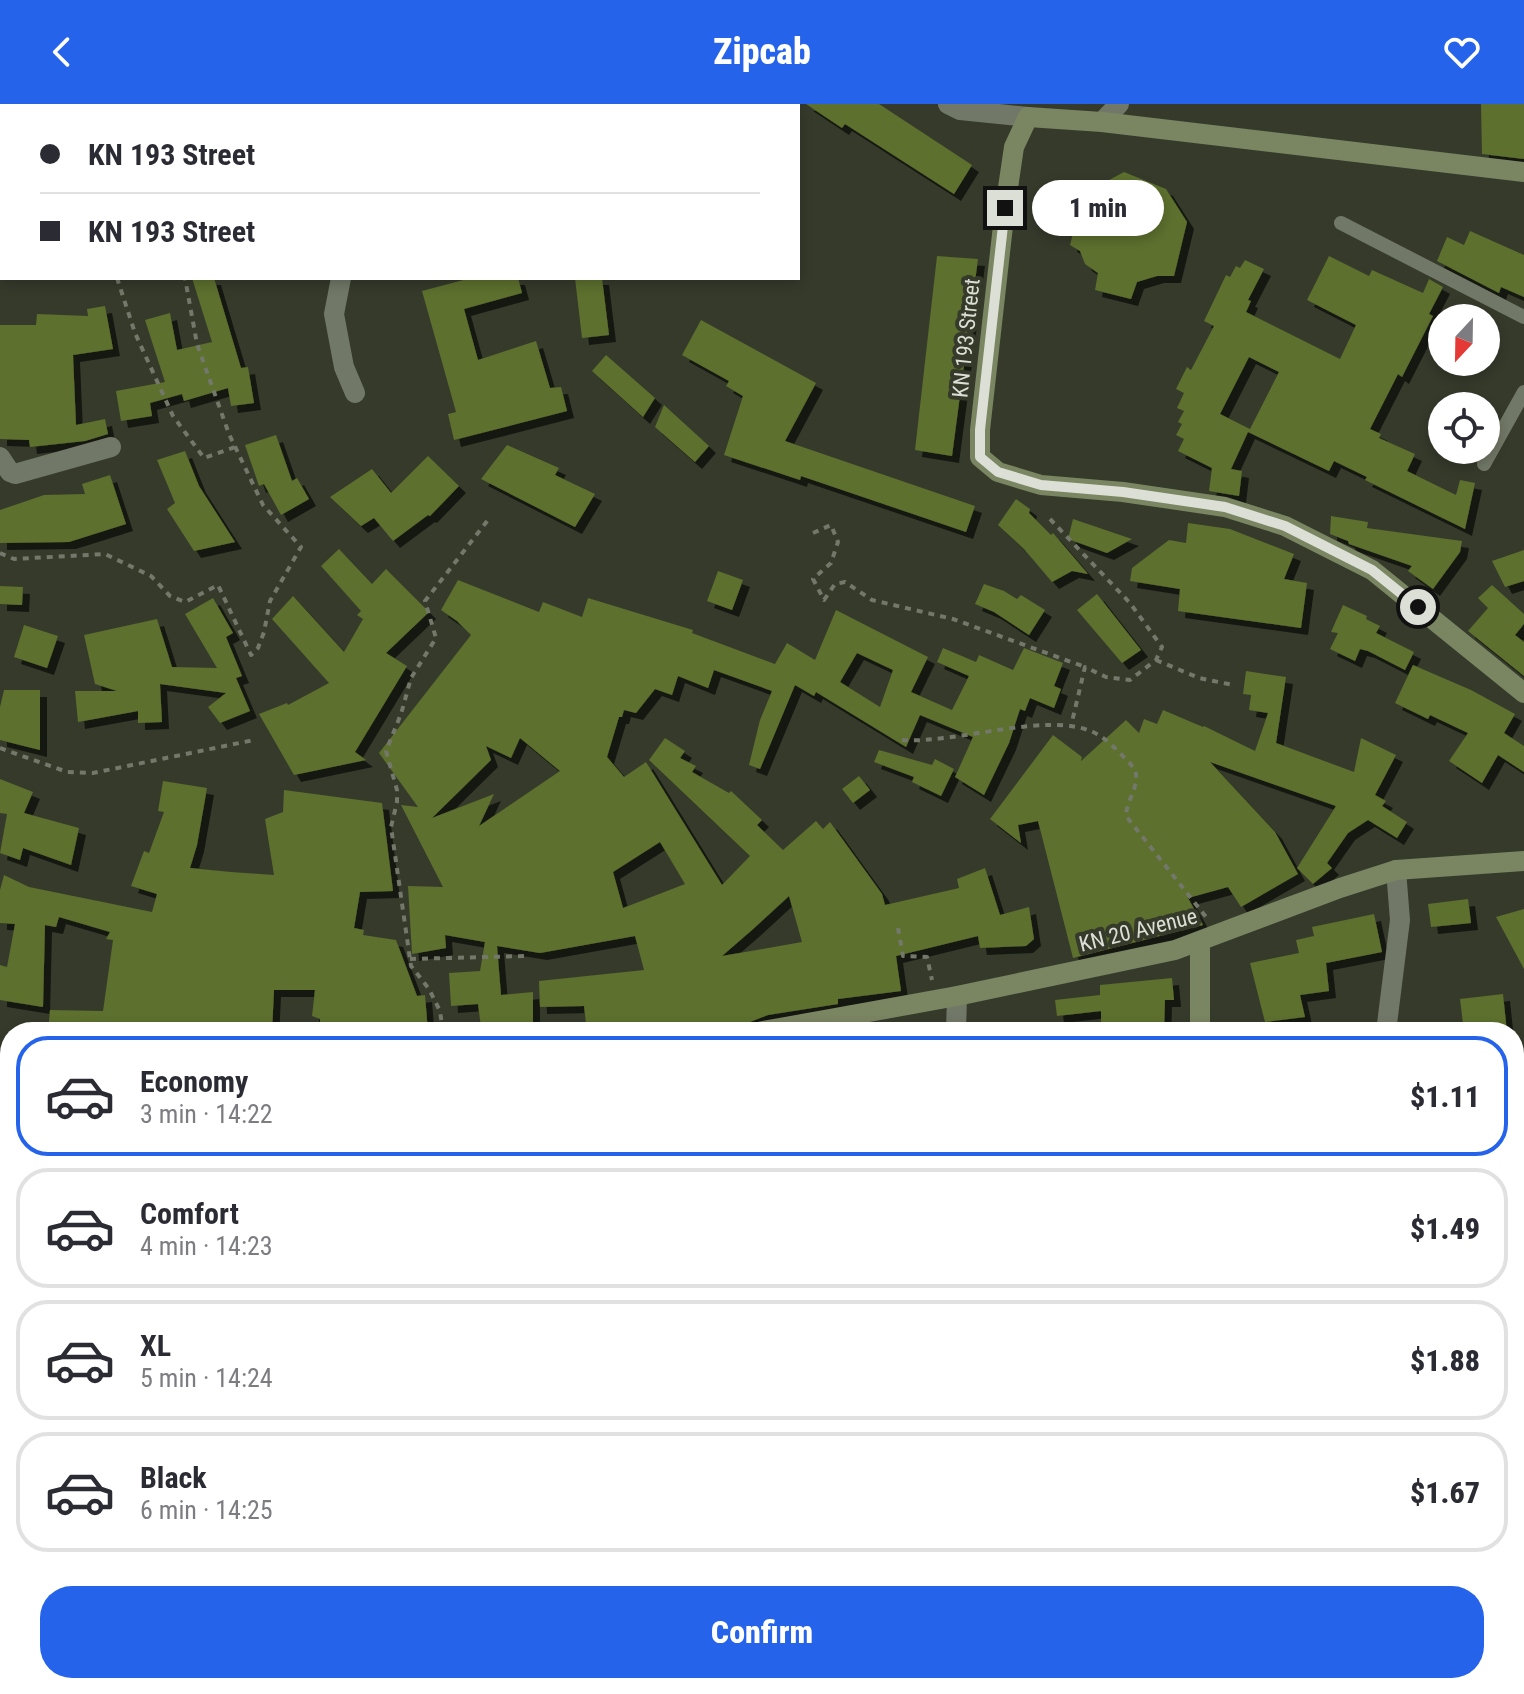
<!DOCTYPE html>
<html lang="en">
<head>
<meta charset="utf-8">
<style>
  body { margin:0; font-family:"Roboto Condensed",sans-serif; background:#f2f2f3; color:#2b2b33; height:100vh; display:flex; flex-direction:column; font-size:30px; white-space:nowrap }
  * { box-sizing:border-box; margin:0 }
  p { font-size:26px; color:#7c7c81 }
  .icon { flex:none; width:44px; height:44px; fill:none; stroke:currentColor; stroke-width:2; stroke-linecap:round; stroke-linejoin:round }
  .map { position:relative; flex:1; overflow:hidden }
  .panel { position:absolute; left:0px; top:918px; width:1524px; height:672px; display:flex; flex-direction:column; background:#fff; border-radius:32px 32px 0 0; box-shadow:0 4px 12px #0003 }
  .panel>* { flex:none }
  .hud { position:absolute; left:0px; top:0px; width:800px; height:176px; box-shadow:0 4px 12px #0003; display:grid; align-content:center; height:176px; padding:0 40px; background:#fff }
  .needle { width:52px; rotate:202deg }
  .tools { position:absolute; left:1428px; top:200px; display:grid; gap:16px }
  .tools a { display:grid; place-items:center; width:72px; height:72px; border-radius:50%; background:#fff; box-shadow:0 4px 12px #0003; font-size:40px }
  .end { position:absolute; width:36px; height:36px; margin:-18px; border:10px solid #dbdfd5; background:#111; box-shadow:0 0 0 4px #111 }
  .from { border-radius:50% }
  .bubble { position:absolute; height:56px; border-radius:28px; background:#fff; box-shadow:0 4px 12px #0003; font-size:26px; font-weight:800; line-height:56px; text-align:center }
  .hud b { display:flex; align-items:center; gap:28px; height:76px; font-size:30px }
  .hud b+b { border-top:2px solid #e1e1e2 }
  .hud i { width:20px; height:20px; background:#2b2b33 }
  ul { padding:14px 0 0; list-style:none }
  li { display:flex; align-items:center; gap:24px; height:120px; margin:0 16px 12px; padding:0 24px; border:4px solid #e1e1e2; border-radius:32px }
  li div { flex:1 }
  li b { display:block; font-size:30px }
  li em { font-style:normal; font-weight:800 }
  li.active { border-color:#2563eb }
  li>.icon { width:72px; height:72px; stroke-width:1.5 }
  .button { display:flex; gap:16px; margin-top:auto; padding:16px 40px }
  .button a { flex:1; height:92px; border-radius:32px; background:#2563eb; color:#fff; font-size:32px; font-weight:800; line-height:92px; text-align:center }
  header { display:flex; justify-content:space-between; align-items:center; height:104px; padding:0 40px; background:#2563eb; color:#fff; font-size:36px; font-weight:800 }
  .map>svg:first-child { display:block }
  .building { fill:#5d6f2e; fill-rule:evenodd; filter:url(#shadow) }
  .lines { fill:none; stroke-linecap:round; stroke-linejoin:round }
  .path { stroke:#73786b; stroke-width:4; stroke-dasharray:6 6; stroke-linecap:butt }
  .lane { stroke:#727867; stroke-width:14 }
  .street { stroke:#727867; stroke-width:20 }
  .secondary { stroke:#7a8562; stroke-width:20 }
  .route { stroke:#dbdfd5; stroke-width:10 }
  .labels { text-anchor:middle; dominant-baseline:central; stroke-width:8; stroke-linejoin:round; paint-order:stroke }
  .street-label { font-size:22px; fill:#dbdfd5; stroke:#353a2b }
</style>
</head>
<body>
<header><svg class="icon" aria-label="back" viewBox="0 0 24 24"><path d="M15 5l-7 7 7 7"/></svg>Zipcab<svg class="icon" aria-label="heart" viewBox="0 0 24 24"><path d="M12 20l-8-8c-3-5 5-10 8-4 3-6 11-1 8 4z"/></svg></header>
<div class="map">
<svg width="1524" height="1590" viewBox="0 0 1524 1590">
  <defs>
    <filter id="shadow"><feDropShadow dx="7" dy="7" stdDeviation="0" flood-color="#0009"/></filter>
  </defs>
  <rect width="100%" height="100%" fill="#353a2b"/>
  <path class="building" d="M806,0h73l93,61 -18,29 -109,-70 -3,4z
    M1481,0h43v55l-42,-5z
    M1124,68l42,17 21,33 -13,54h-17l-20,6 -6,17 -36,-9 3,-17 -13,-9 -5,-13 -10,-6 13,-51z
    M1470,127l54,24v42l-23,-10 -2,6 -62,-32 10,-24 17,8z
    M937,152l41,3 -26,197 -37,-6z
    M1329,152l40,20 3,-6 51,23 6,-14 14,8 -14,27 4,2 -31,61 -4,-3 -28,55 11,5 -2,4 36,16 -8,17 49,24 4,-15 15,3 -10,46 -100,-49 2,-3 -33,-16 -5,10 -81,-39 -17,37 11,2 -3,25 -30,-5 3,-23 -34,-17 6,-12 -8,-4 6,-11 -4,-2 6,-11 -7,-3 7,-15 -8,-4 11,-22 4,3 23,-44 -10,-5 22,-46 4,2 6,-11 4,2 5,-8 19,9 -16,31 3,1 -5,11 94,47 16,-34 -49,-25zM1249,253l30,15 -29,57 -30,-15z
    M192,174h22l27,90 7,-1 6,36 -23,3 -3,-18 -44,13 -2,-7 -32,9 2,13 -31,5 -5,-30 49,-9 -20,-62 25,-7 7,37 35,-8z
    M471,174h47l4,15 -58,16 14,51 58,-19 14,47 11,-1 6,24 -113,29 -6,-26 8,-2 -34,-121z
    M575,174h27l7,57 -27,3z
    M105,202l8,43 -40,6 3,70 29,-6 3,15 -23,7 -55,6 -1,-7 -29,-1v-114h36l1,-11 51,2 -1,-7z
    M701,216l115,63 -31,58 190,65 -9,26 -165,-56 -1,4 -76,-25 19,-59 -17,-10 3,-5 -47,-26z
    M606,251l49,43 -12,19 -51,-46z
    M664,301l45,41 -14,16 -40,-35z
    M276,331l16,46 5,-3 12,21 -28,16 -17,-31 -5,2 -14,-41z
    M507,341l52,23 -4,7 40,19 -20,33 -94,-48z
    M185,347l14,35 36,56 -41,9 -27,-42 8,-6 -18,-43z
    M428,352l31,30 -29,30 -2,-1 -35,26 -19,-23 -13,8 -31,-29 42,-28 19,24z
    M110,371l16,49 -57,18 -69,1v-33l44,-15 41,-1 -3,-10z
    M1016,395l14,10 -1,4 22,22 2,-2 35,41 -16,-3 -20,11 -28,-33 -26,-24z
    M1331,412l37,6 -1,6 95,13 -2,11 -27,37 -25,-18 4,-5 -63,-22 -1,-3 -18,-7z
    M1073,415l59,20 -25,14 -39,-14z
    M1188,419l42,6 64,25 -10,25 23,4 -6,45 -123,-17 2,-22 -50,-8 2,-13 37,-28 17,3z
    M339,445l33,35 14,-15 43,43 -43,41 21,13 -52,86 11,8 -72,15 -35,-61 28,-11 1,2 41,-22 -57,-64 21,-23 51,56 19,-33 -6,-4 4,-4 -40,-45z
    M1524,446v31l-19,6 -13,-26z
    M718,467l25,9 -11,30 -25,-9z
    M458,476l81,32 4,-10 39,15 6,-19 105,32 -1,3 83,31 12,-21 28,17 21,-50 92,47 -17,35 41,18 17,-34 -32,-14 6,-14 33,14 3,-7 34,15 11,-22 39,15 -9,23 7,3 -7,19 -24,-10 -5,13 -5,-2 -11,34 -25,52 -29,-18 18,-40 -53,-22 -14,32 -90,-55 -2,4 -19,-11 -35,84 -11,-4 11,-45 12,-29 -58,-21 -6,18 -30,-12 -6,19 -17,-6 -19,24 -12,-3 -2,7h-3l-12,40 17,20 22,-15 76,123 28,-29 -101,-96 16,-22 20,13 -5,7 16,8 -4,6 37,21 2,-2 31,29 -5,5 26,25 33,-29 7,8 7,-7 52,72 3,11 74,-17 -2,-9 28,-11 15,47 29,-8 5,32 -8,7 -46,2 -2,-12 -82,20 5,35 -63,8v5l-70,11 -18,7 -4,5 -39,4 -1,-6 -49,7h-70l-3,-26 -44,1 -1,-26 105,-11 -9,-34 -95,17 -43,-7 4,49 32,-3v36l-12,-1 -1,5h-17l-1,-3 -21,-2 -3,-23 -27,2 -2,-33 31,-2 5,-29 -40,-7 1,13 -34,6 -4,-68 35,1 -42,-82 17,2 -39,-54 92,-118 -14,-14 -16,-11zM857,549l36,17 -13,37 -40,-25zM520,634l40,33 -81,55 15,-32 -62,24 59,-58 -5,-14 25,12zM660,738l25,42 -62,24 -10,-36zM789,792l13,46 -80,14 30,-26z
    M984,480l20,7 13,8 4,-4 24,15 -16,25 -35,-23 -19,-8z
    M1492,481l32,29v10l-9,11 9,7v34l-56,-45 20,-23 -10,-10z
    M0,482l23,1 -1,18 -22,-1z
    M1097,490l44,56 -19,13 -45,-53z
    M213,494l20,35 -7,4 16,39 -6,2 14,33 -30,12 -12,-16 18,-14 -66,-9 2,38 -24,1v-12l-60,11 -3,-31h42l-22,-7 -11,-49 73,-16 15,48 45,1 -32,-54z
    M1343,501l24,11 -1,3 14,7 -4,7 38,19 -9,18 -37,-19 -8,-2 -5,12 -25,-12 8,-16 -7,-1z
    M24,521l34,11 -11,32 -33,-11z
    M1413,561l58,25 44,24 -11,19 20,13v26l-26,-17 -16,28 -33,-22 19,-28 -38,-18 -2,4 -33,-16z
    M1246,567l40,6 -10,66 78,29 7,-34 35,17 -21,40 11,6 -4,5 25,16 -10,16 -29,-18 -20,13 -21,30 5,5 -19,16 -16,-16 39,-62 -126,-44 65,70 23,42 -57,33 -13,-20 -40,11 15,27 -130,33 -35,-137 -20,4 3,18 -31,-24 63,-84 29,22 -1,4 45,-41 13,13 5,-14 13,5 6,-14 40,17 1,-1 51,25 13,-38 -19,-3 2,-15 -8,-1z
    M4,586h36v60l-40,-10v-33z
    M879,646l53,15 3,-6 19,10 -13,27 -29,-14 2,-5 -40,-15z
    M859,672l11,14 -17,13 -11,-14z
    M0,675l33,13 -9,21 55,15 -8,37 -48,-17 -3,12 -20,-7 7,-39 -7,-1z
    M163,677l44,7 -10,57 -7,23 41,4 43,3 -9,-56 18,-7 1,-22 98,13 11,88 -33,1 -6,36 10,2 -1,5 33,5 21,56 8,-1 3,37h-108v-13l-8,-3 3,-26h-41l-2,42h-129l-44,-3v3h-51l2,-22 53,1 10,-71 -7,-1 4,-7 -51,-15 -3,10 -11,-2 -2,82 -43,-7v-35l7,2 8,-43 -15,-1v-33l4,-15 25,12 123,25 5,-18 -26,-8 13,-35 5,2 15,-41 -6,-1z
    M1468,795l3,24 -40,4 -3,-23z
    M1524,805v60l-28,-52z
    M1374,810l8,38 -56,11 3,28 -29,4 5,22 -40,5 -15,-59 49,-10 -3,-13 18,-4 -2,-9z
    M1172,874l2,22h-9l-1,32h-63v-21l-44,5 -2,-16 45,-5v-10z
    M1503,890l4,38h-43l-4,-33z"/>
  <g class="lines">
    <path class="path" d="M117,174l18,55 38,83 31,42 31,-11
      M1050,415l80,84 32,44 -6,13 -26,20 -24,-3 -21,-10 -14,59
      M813,429l18,-8 7,17 -7,21 -18,16 11,21 11,-16 10,-2 27,18 81,19 132,48
      M0,449l14,6 91,-5 46,22 19,20 15,6 33,-17 33,70 7,-7 6,-16 6,-31 31,-54 -38,-42 -34,-71 -32,-90 -12,-66
      M1156,556l43,18 34,7
      M902,636c54,4 145,-29 191,-8 17,8 29,24 42,37 5,18 -8,29 -9,47l80,101
      M0,644l67,24 26,1 161,-33
      M898,824l5,28 24,1 5,23
      M410,855l115,-3
      M443,928l-3,-21 -11,-22 -18,-23 -20,-139 6,-25v-12l-11,-39 15,-37 10,-36 25,-40 -11,-37 63,-81"/>
    <path class="lane" d="M1341,119l183,94
      M1484,360l40,-72"/>
    <path class="street" d="M948,0l12,6 68,7
      M411,2l2,-2
      M1102,18l17,-18
      M341,174l-7,36 10,53 11,26
      M0,353l10,15 5,2 96,-27
      M956,928l1,-36
      M1386,928l14,-112 -4,-50
      M1514,1219l10,-7
      M0,1280l10,-2
      M745,1580l1,10
      M1116,1580l53,10
      M113,1590l2,-10
      M261,1590l2,-10
      M384,1590l2,-10
      M1241,1590l1,-10"/>
    <path class="secondary" d="M20,2v-2
      M0,52l2,-5
      M1524,68l-422,-50 -74,-5 -14,30 -9,61 -25,222v27l18,15 43,13 82,7 102,15 60,19 87,44 152,123
      M758,928l199,-36 218,-46 165,-62 56,-18 128,-9
      M1200,928v-91
      M0,993l10,-2
      M913,1590l1,-10"/>
  </g>
  <g class="lines">
    <path class="route" d="M1005,104l-25,222v27l18,15 43,13 82,7 102,15 60,19 87,44 46,37"/>
  </g>
  <g class="labels">
    <g class="street-label">
      <text transform="translate(966 234) rotate(-84)">KN 193 Street</text>
      <text transform="translate(1138 826) rotate(-14)">KN 20 Avenue</text>
    </g>
  </g>
</svg>
<div class="tools">
<a><svg class="needle" viewBox="-14 -14 28 28"><path d="M0-13l5 13h-10z" fill="#e53935"/><path d="M0 13l5-13h-10z" fill="#7c7c81"/></svg></a>
<a><svg class="icon" aria-label="locate" viewBox="0 0 24 24"><circle cx="12" cy="12" r="6"/><path d="M12 2v4M12 18v4M2 12h4M18 12h4"/></svg></a>
</div>
<i class="end from" style="left:1418px;top:503px"></i>
<i class="end" style="left:1005px;top:104px"></i>
<div class="bubble" style="left:1032px;top:76px;width:132px">1 min</div>
<div class="hud">
<b><i class="from"></i>KN 193 Street</b>
<b><i></i>KN 193 Street</b>
</div>
<section class="panel">
<ul>
<li class="active"><svg class="icon" aria-label="car" viewBox="0 0 24 24"><path d="M5 17H2v-5l4-1 3-4h7l3 4 3 1v5h-3M9 17h6M6 11h13"/><circle cx="7" cy="17" r="2"/><circle cx="17" cy="17" r="2"/></svg><div><b>Economy</b><p>3 min · 14:22</p></div><em>$1.11</em></li>
<li><svg class="icon" aria-label="car" viewBox="0 0 24 24"><path d="M5 17H2v-5l4-1 3-4h7l3 4 3 1v5h-3M9 17h6M6 11h13"/><circle cx="7" cy="17" r="2"/><circle cx="17" cy="17" r="2"/></svg><div><b>Comfort</b><p>4 min · 14:23</p></div><em>$1.49</em></li>
<li><svg class="icon" aria-label="car" viewBox="0 0 24 24"><path d="M5 17H2v-5l4-1 3-4h7l3 4 3 1v5h-3M9 17h6M6 11h13"/><circle cx="7" cy="17" r="2"/><circle cx="17" cy="17" r="2"/></svg><div><b>XL</b><p>5 min · 14:24</p></div><em>$1.88</em></li>
<li><svg class="icon" aria-label="car" viewBox="0 0 24 24"><path d="M5 17H2v-5l4-1 3-4h7l3 4 3 1v5h-3M9 17h6M6 11h13"/><circle cx="7" cy="17" r="2"/><circle cx="17" cy="17" r="2"/></svg><div><b>Black</b><p>6 min · 14:25</p></div><em>$1.67</em></li>
</ul>
<div class="button"><a>Confirm</a></div>
</section>
</div>
</body>
</html>
